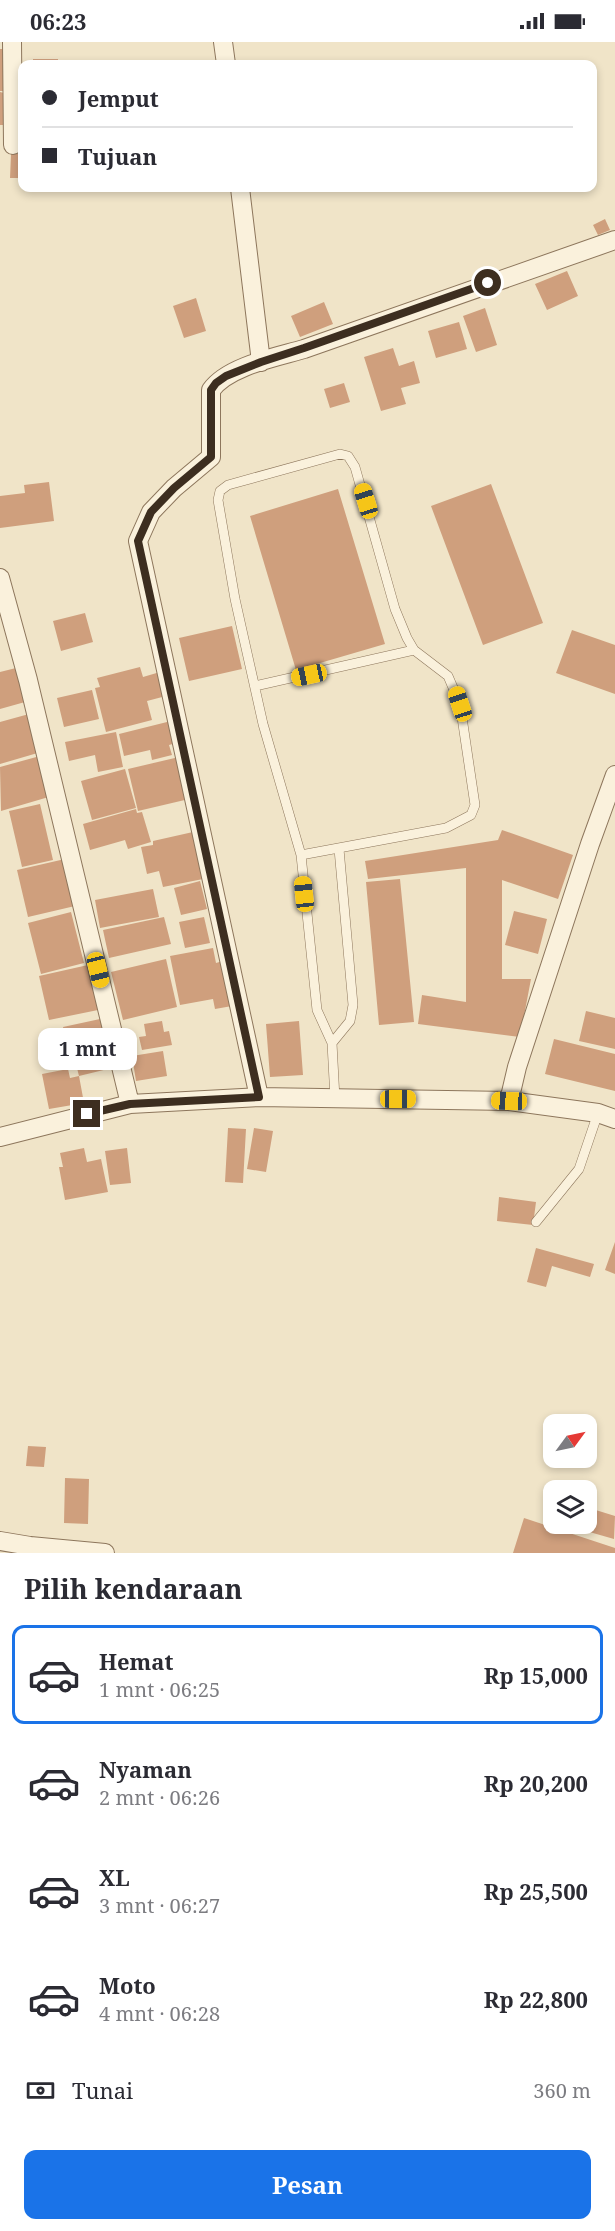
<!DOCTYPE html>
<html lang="id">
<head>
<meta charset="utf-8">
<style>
  body { margin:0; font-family:"Noto Serif",serif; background:#f2f2f3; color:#2b2b33; height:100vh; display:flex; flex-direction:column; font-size:22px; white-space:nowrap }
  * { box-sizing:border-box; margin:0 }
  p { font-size:20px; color:#7c7c81 }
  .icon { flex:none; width:33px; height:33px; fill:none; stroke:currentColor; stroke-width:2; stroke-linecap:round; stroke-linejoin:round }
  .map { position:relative; height:1511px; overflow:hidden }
  .panel { display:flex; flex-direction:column; background:#fff; flex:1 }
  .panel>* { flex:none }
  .top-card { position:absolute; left:18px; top:18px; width:579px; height:132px; border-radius:12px; box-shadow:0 3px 9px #0003; display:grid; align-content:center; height:132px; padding:0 24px; background:#fff }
  .needle { width:39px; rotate:57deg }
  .fabs { position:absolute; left:543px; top:1372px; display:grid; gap:12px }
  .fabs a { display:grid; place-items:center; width:54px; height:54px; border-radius:12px; background:#fff; box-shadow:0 3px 9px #0003; font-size:30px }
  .end { position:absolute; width:27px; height:27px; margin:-14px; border:8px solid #3d2e20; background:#fff; box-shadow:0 0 0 3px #fff }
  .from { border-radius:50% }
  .bubble { position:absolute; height:42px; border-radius:12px; background:#fff; box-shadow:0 3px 9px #0003; font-size:20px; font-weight:700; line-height:42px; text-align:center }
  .car { position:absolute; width:18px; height:36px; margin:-18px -9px; border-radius:8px; box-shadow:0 0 4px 2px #0007; background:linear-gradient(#f5c518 24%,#345 0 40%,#f5c518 0 76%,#345 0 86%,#f5c518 0) }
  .top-card b { display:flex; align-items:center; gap:21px; height:57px; font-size:22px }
  .top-card b+b { border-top:2px solid #e1e1e2 }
  .top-card i { width:15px; height:15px; background:#2b2b33 }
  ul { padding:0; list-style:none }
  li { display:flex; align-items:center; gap:18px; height:99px; margin:0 12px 9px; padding:0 12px; border:3px solid transparent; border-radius:12px }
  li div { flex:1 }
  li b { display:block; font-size:22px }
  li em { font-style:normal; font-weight:700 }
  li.on { border-color:#1a73e8 }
  li>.icon { width:54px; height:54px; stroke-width:1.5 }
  h2 { padding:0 24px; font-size:27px; line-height:72px }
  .pay { display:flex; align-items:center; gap:15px; height:66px; padding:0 24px; font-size:22px }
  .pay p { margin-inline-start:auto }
  .action { display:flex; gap:12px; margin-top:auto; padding:12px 24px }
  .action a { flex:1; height:69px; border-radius:12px; background:#1a73e8; color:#fff; font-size:24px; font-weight:700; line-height:69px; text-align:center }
  .status { display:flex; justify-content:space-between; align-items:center; height:42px; padding:0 30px; background:#fff; direction:ltr }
  .status svg { height:16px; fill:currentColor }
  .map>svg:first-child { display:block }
  .building { fill:#cf9f7d }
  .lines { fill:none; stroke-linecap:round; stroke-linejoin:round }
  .lane-casing { stroke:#8d765c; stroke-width:10 }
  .street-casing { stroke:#8d765c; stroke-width:20 }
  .lane { stroke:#faf1dc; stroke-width:9 }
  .street { stroke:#faf1dc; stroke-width:18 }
  .route { stroke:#3d2e20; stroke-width:8 }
</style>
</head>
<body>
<div class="status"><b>06:23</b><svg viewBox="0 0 49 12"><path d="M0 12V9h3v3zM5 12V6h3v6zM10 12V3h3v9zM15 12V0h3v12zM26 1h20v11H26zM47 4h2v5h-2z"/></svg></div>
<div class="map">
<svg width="615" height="1511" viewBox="0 0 615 1511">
  <rect width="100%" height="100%" fill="#f0e4c8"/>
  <path class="building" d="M0,7h10l-1,42h-9z
    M33,17h25v5h-25z
    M0,50l4,1 -1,32h-3z
    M11,112h11v24h-12z
    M605,177l5,11 -12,5 -5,-10z
    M567,229l11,25 -31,14 -12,-26z
    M196,256l10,33 -22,7 -11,-32z
    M324,260l9,22 -33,13 -9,-21z
    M485,266l12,37 -21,7 -13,-36z
    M459,280l8,27 -31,9 -8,-27z
    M393,306l6,18 15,-5 6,22 -19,5 5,16 -25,7 -17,-54z
    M344,341l6,19 -20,6 -6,-19z
    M49,440l5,39 -54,7v-32l25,-3 -1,-8z
    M491,442l52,139 -60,22 -52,-139z
    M338,447l47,155 -89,26 -46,-154z
    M85,571l8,29 -32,9 -8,-30z
    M232,584l10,43 -53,12 -10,-43z
    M572,588l43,15v49l-59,-21z
    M140,625l3,10 17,-5 6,24 -19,5 5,19 -46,12 -11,-44 5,-1 -3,-9z
    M16,626l9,34 -25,7v-37z
    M92,648l7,29 -35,8 -7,-29z
    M29,672l12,38 -41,12v-42z
    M171,679l5,22 -7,2 3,10 -20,5 -2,-10 -26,6 -5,-22z
    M116,690l7,35 -25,5 -3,-17 -26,6 -4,-19z
    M40,714l12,40 -51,15 -1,-44z
    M179,715l10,42 -51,12 -10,-42z
    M125,727l11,39 -44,12 -11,-39z
    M40,762l13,56 -31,7 -13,-56z
    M136,767l1,4 5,-1 9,30 -23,7 -3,-9 -35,10 -7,-26z
    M502,788l71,25 -15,44 -56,-19v99h29l-11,58 -102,-13 4,-29 44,7v-134l-98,11 -3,-18 133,-21z
    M193,790l10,47 -40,8 -4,-16 -12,3 -6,-27 12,-2v-4z
    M65,817l10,47 -47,11 -11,-47z
    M400,837l14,143 -35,3 -13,-143z
    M200,839l7,28 -26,6 -7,-27z
    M153,847l6,28 -59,11 -5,-28z
    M514,869l33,8 -9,35 -33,-9z
    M71,870l13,51 -43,11 -13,-51z
    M164,875l7,27 -62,14 -6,-28z
    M204,875l6,26 -25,5 -6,-26z
    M213,906l3,15 7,-2 9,45 -17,3 -2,-10 -33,6 -10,-49z
    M166,917l11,48 -54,13 -12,-48z
    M88,923l10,45 -49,10 -10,-44z
    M586,969l29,7v31l-36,-8z
    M100,977l6,28 -37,8 -6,-28z
    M162,979l2,11 5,-1 3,14 -30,5 -3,-13 7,-1 -2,-12z
    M299,979l4,54 -33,2 -4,-53z
    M554,997l61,15v37l-70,-17z
    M111,1005l5,20 -37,9 -5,-20z
    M163,1009l4,25 -31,5 -4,-25z
    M68,1027l2,9 9,-2 5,27 -35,6 -7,-35z
    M228,1086l18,1 -3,54 -18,-1z
    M254,1086l19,3 -7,41 -19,-3z
    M84,1106l3,14 14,-3 7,33 -43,8 -6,-33h4l-3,-14z
    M127,1106l4,35 -21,2 -5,-34z
    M499,1155l37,5 -3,23 -36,-4z
    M615,1200v32l-10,-4z
    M536,1206l58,16 -4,13 -38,-11 -6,21 -19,-5z
    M28,1404l18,1 -2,20 -18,-1z
    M65,1436l24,1 -1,45 -24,-1z
    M586,1465l29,9 -1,23 -49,-14 21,-1z
    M524,1476l91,30v5h-102z"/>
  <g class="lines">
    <defs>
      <path id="lane" d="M255,644l159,-36
        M301,813l145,-27 25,-13 4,-10 -15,-101 -12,-28 -34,-26 -7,-12 -12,-29 -40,-142 -7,-11 -8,-2 -112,31 -8,6 -2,9 17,99 28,125 38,131 16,155 15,33 3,56
        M332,1001l18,-22 3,-16 -14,-156
        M536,1180l43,-53 19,-56"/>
      <path id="street" d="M12,0l1,103
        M223,0l3,22
        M240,146l21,174
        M0,536l28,102 102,424
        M259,1055l-121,-556 13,-29 23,-24 37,-31v-67c17,-24 66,-33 93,-41l311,-109
        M509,1059l8,-34 73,-223 25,-69
        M0,1095l130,-33 129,-7 250,4 89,12 17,6
        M0,1499l30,5 75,7"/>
    </defs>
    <use href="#lane" class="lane-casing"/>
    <use href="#street" class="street-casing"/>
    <use href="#lane" class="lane"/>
    <use href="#street" class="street"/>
  </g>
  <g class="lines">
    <path class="route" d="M87,1072l43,-10 129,-7 -121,-556 13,-29 23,-24 37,-31v-67l5,-7 10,-7 35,-14 43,-14 184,-65"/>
  </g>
</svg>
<div class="fabs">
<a><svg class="needle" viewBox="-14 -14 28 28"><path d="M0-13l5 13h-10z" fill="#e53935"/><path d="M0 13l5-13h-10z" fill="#7c7c81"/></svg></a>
<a><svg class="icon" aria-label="layers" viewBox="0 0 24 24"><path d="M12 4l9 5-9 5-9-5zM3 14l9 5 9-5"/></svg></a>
</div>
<i class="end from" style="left:488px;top:241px"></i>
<i class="end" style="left:87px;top:1072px"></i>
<div class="bubble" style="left:38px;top:986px;width:99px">1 mnt</div>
<i class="car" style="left:366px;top:459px;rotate:343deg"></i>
<i class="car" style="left:309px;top:633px;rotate:258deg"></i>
<i class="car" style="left:460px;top:662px;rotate:342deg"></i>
<i class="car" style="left:304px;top:852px;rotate:354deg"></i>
<i class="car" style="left:98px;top:928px;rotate:166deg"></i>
<i class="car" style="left:398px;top:1057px;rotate:90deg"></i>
<i class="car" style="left:509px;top:1059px;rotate:272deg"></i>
<div class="top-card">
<b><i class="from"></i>Jemput</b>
<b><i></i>Tujuan</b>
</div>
</div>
<section class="panel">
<h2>Pilih kendaraan</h2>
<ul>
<li class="on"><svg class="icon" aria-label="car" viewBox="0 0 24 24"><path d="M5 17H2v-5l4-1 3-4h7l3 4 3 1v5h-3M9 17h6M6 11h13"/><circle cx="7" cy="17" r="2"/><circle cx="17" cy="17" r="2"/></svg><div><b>Hemat</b><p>1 mnt · 06:25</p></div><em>Rp 15,000</em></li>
<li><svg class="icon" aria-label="car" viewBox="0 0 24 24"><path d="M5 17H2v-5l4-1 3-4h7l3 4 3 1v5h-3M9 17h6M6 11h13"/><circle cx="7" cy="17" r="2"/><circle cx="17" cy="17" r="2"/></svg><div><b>Nyaman</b><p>2 mnt · 06:26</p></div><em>Rp 20,200</em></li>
<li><svg class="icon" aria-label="car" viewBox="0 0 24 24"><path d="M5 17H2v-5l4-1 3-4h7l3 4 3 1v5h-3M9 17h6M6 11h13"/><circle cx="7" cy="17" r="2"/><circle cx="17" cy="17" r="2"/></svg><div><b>XL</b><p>3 mnt · 06:27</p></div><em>Rp 25,500</em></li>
<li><svg class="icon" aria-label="car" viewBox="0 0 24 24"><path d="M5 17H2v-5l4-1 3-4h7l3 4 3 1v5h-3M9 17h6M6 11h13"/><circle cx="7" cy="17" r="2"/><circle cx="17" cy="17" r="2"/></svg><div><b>Moto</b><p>4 mnt · 06:28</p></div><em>Rp 22,800</em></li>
</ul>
<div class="pay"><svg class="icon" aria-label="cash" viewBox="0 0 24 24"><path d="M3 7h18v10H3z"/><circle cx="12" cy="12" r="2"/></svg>Tunai<p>360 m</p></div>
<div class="action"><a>Pesan</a></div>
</section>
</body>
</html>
